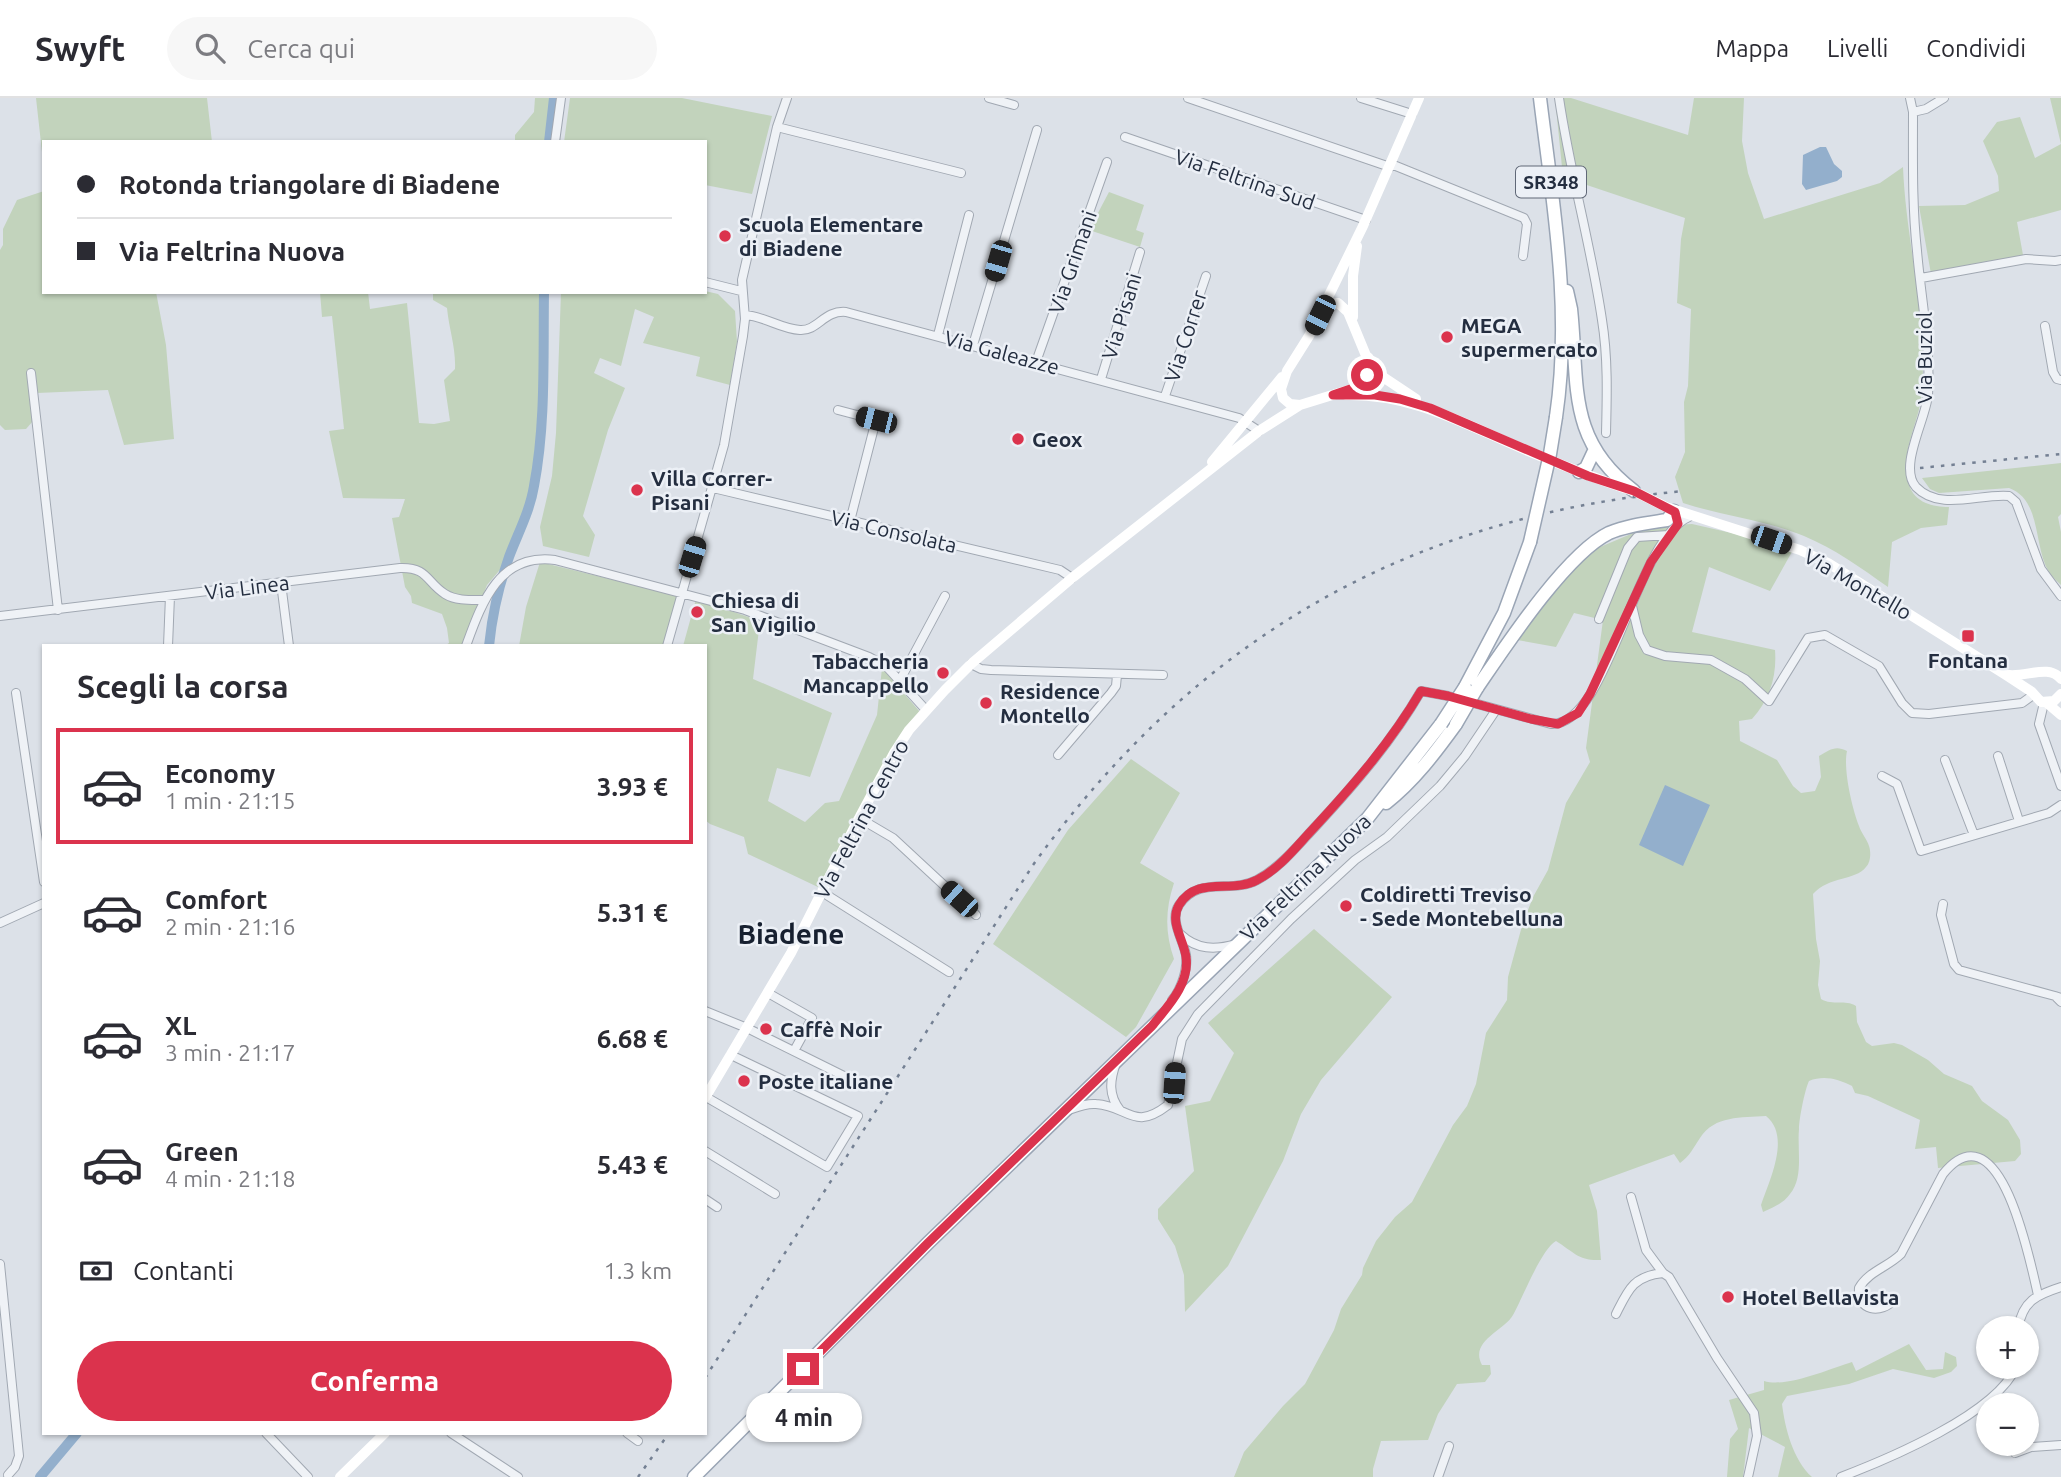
<!DOCTYPE html>
<html lang="it">
<head>
<meta charset="utf-8">
<style>
  body { margin:0; font-family:Ubuntu,sans-serif; background:#f7f7f7; color:#2b2b33; height:100vh; display:flex; flex-direction:column; font-size:26px; white-space:nowrap }
  * { box-sizing:border-box; margin:0 }
  p { font-size:23px; color:#7c7c81 }
  .icon { flex:none; width:38px; height:38px; fill:none; stroke:currentColor; stroke-width:2; stroke-linecap:round; stroke-linejoin:round }
  .map { position:relative; flex:1; overflow:hidden }
  .details { position:absolute; left:42px; top:546px; width:665px; height:791px; display:flex; flex-direction:column; background:#fff; border-radius:0px; box-shadow:0 2px 5px #0004 }
  .details>* { flex:none }
  .hud { position:absolute; left:42px; top:42px; width:665px; height:154px; border-radius:0px; box-shadow:0 2px 5px #0004; display:grid; align-content:center; height:154px; padding:0 35px; background:#fff }
  .controls { position:absolute; left:1976px; top:1218px; display:grid; gap:14px }
  .controls a { display:grid; place-items:center; width:63px; height:63px; border-radius:50%; background:#fff; box-shadow:0 2px 5px #0004; font-size:35px }
  .end { position:absolute; width:32px; height:32px; margin:-16px; border:9px solid #db334d; background:#fff; box-shadow:0 0 0 4px #fff }
  .from { border-radius:50% }
  .bubble { position:absolute; height:49px; border-radius:24px; background:#fff; box-shadow:0 2px 5px #0004; font-size:23px; font-weight:700; line-height:49px; text-align:center }
  .car { position:absolute; width:21px; height:42px; margin:-21px -10px; border-radius:9px; box-shadow:0 0 5px 2px #0007; background:linear-gradient(#222 24%,#8ab4d8 0 40%,#222 0 76%,#8ab4d8 0 86%,#222 0) }
  .hud b { display:flex; align-items:center; gap:24px; height:66px; font-size:26px }
  .hud b+b { border-top:2px solid #e1e1e2 }
  .hud i { width:18px; height:18px; background:#2b2b33 }
  ul { padding:0; list-style:none }
  li { display:flex; align-items:center; gap:21px; height:116px; margin:0 14px 10px; padding:0 21px; border:4px solid transparent; border-radius:0px }
  li div { flex:1 }
  li b { display:block; font-size:26px }
  li em { font-style:normal; font-weight:700 }
  li.active { border-color:#db334d }
  li>.icon { width:63px; height:63px; stroke-width:1.5 }
  h2 { padding:0 35px; font-size:32px; line-height:84px }
  .pay { display:flex; align-items:center; gap:18px; height:77px; padding:0 35px; font-size:26px }
  .pay p { margin-inline-start:auto }
  .primary-button { display:flex; gap:14px; margin-top:auto; padding:14px 35px }
  .primary-button a { flex:1; height:80px; border-radius:42px; background:#db334d; color:#fff; font-size:28px; font-weight:700; line-height:80px; text-align:center }
  header { display:flex; align-items:center; gap:42px; box-sizing:border-box; height:98px; padding:0 35px; background:#fff; border-bottom:2px solid #e1e1e2 }
  header strong { font-size:33px }
  nav { display:flex; gap:38px; margin-inline-start:auto; font-size:24px }
  .search { width:490px; height:63px; background:#f7f7f7; display:flex; align-items:center; gap:18px; box-sizing:border-box; padding:0 24px; border-radius:38px; color:#7c7c81; font-size:26px }
  .map>svg:first-child { display:block }
  .green { fill:#c2d3bc }
  .water { fill:#93afcc }
  .lines { fill:none; stroke-linecap:round; stroke-linejoin:round }
  .canal { stroke:#93afcc; stroke-width:10 }
  .street-casing { stroke:#a1a8b2; stroke-width:10 }
  .primary-casing { stroke:#9aa5b5; stroke-width:15 }
  .street { stroke:#eff2f6; stroke-width:8 }
  .secondary { stroke:#fff; stroke-width:10 }
  .primary { stroke:#fff; stroke-width:12 }
  .rail { stroke:#748093; stroke-width:2.5; stroke-dasharray:3.5 7; stroke-linecap:butt }
  .primary-bridge-casing { stroke:#9aa5b5; stroke-width:15; stroke-linecap:butt }
  .secondary-bridge { stroke:#fff; stroke-width:10 }
  .primary-bridge { stroke:#fff; stroke-width:12 }
  .route { stroke:#db334d; stroke-width:9 }
  .poi-dot { fill:#db334d; stroke:#ecf0f6; stroke-width:2.5 }
  .labels { text-anchor:middle; dominant-baseline:central; stroke-width:5; stroke-linejoin:round; paint-order:stroke }
  .shield { fill:#ecf0f6; stroke:#606877; stroke-width:2 }
  .shield-label { font-size:19px; font-weight:bold; fill:#242e40 }
  .street-label { font-size:21px; fill:#242e40; stroke:#ecf0f6 }
  .poi-label { font-size:21px; font-weight:bold; fill:#242e40; stroke:#ecf0f6; text-anchor:start }
  .district-label { font-size:28px; font-weight:bold; fill:#172030; stroke:#ecf0f6 }
</style>
</head>
<body>
<header>
<strong>Swyft</strong>
<div class="search"><svg class="icon" aria-label="search" viewBox="0 0 24 24"><circle cx="10" cy="10" r="6"/><path d="M15 15l6 6"/></svg>Cerca qui</div>
<nav><a>Mappa</a><a>Livelli</a><a>Condividi</a></nav>
</header>
<div class="map">
<svg width="2061" height="1379" viewBox="0 0 2061 1379">
  <rect width="100%" height="100%" fill="#dce1e8"/>
  <path class="green" d="M36,0h171l5,44h-168v28z
    M535,0h21l-6,44h-35v-7l19,-23z
    M570,0h112l90,18 -20,78 -47,-9v-43h-141z
    M1555,0h16l117,37 6,-37h50l-2,43 6,32 16,46 116,-36 23,-16c3,76 25,148 19,224 -2,32 -24,63 -13,94 6,18 24,22 40,22l-2,18 -26,3 -29,14 -4,45c-27,-19 -53,-38 -84,-51 -39,-16 -81,-20 -121,-33l-8,-26 10,-25 -1,-50 4,-16 3,-77 -14,-6 4,-64 4,-21 -122,-41z
    M2050,0h11v112l-44,12 6,33 -92,19 -12,-68 46,-1 34,-14 -1,-15 -15,-35 14,-19 23,-5 15,41 26,-14z
    M44,93v101h112l10,53 8,94 -50,6 -16,-55 -71,3 -4,28 -7,8 -21,1 -5,-5v-175l3,-5v-16l14,-29z
    M1109,94l35,13 -8,25 8,3 -4,14 -51,-17z
    M705,193l13,3 17,17 2,31 -7,43 -34,-9 4,-19 -57,-14 11,-26 -19,-8 -14,57 -21,-8 -6,15 31,15 -17,42 -25,86 12,19 -6,22 -46,-11 -3,-19 12,-51 4,-43 5,-141z
    M320,194h48l2,17 37,-6 12,120 15,1 16,-3 -6,-41 11,-11c1,-21 -6,-40 -8,-61l-14,-8v-8h113l-4,140 -4,42 -10,41 -10,12 -14,38 -17,20 -24,61h-19l5,-3 -2,-15 -5,-14 -30,-11 -1,-7 -6,-9 -13,-69 7,-1 6,-18 -62,-1 -14,-67 15,-2 -12,-113 -10,1z
    M2061,365v51l-3,3 3,15v53c-4,-4 -9,-8 -12,-13 -16,-26 -7,-72 -40,-84l-70,5 -9,-4 -8,-11z
    M1692,426l66,15 35,11 -23,41 -61,-24 -17,65 83,18c2,26 -5,49 -23,69l-13,2 1,20 37,19 16,26 8,7 14,-2 6,-14 -2,-21c11,-6 16,-11 28,-5 -4,18 5,57 12,75 2,7 8,13 10,20 2,6 2,16 -3,21 -11,14 -37,9 -53,27l3,45 4,22 -2,24 3,14c12,7 24,0 35,7l1,16 9,20 6,4 22,-3 8,2 26,15 16,14 28,12 10,15 26,19 12,20 1,14 -6,7 -77,7 -2,-21 -21,2 5,-29 -52,-24 -13,-3 -3,-7c-14,-7 -28,-11 -43,-5 -4,8 -10,38 -10,48 -2,21 5,48 -9,65 -7,10 -17,13 -27,18l-2,-7c9,-26 30,-69 5,-89 -25,2 -51,-1 -66,22 -7,10 -10,18 -20,25l-6,-9 -85,31 8,26 4,49c-23,1 -27,-8 -45,-19 -14,7 -34,58 -43,74 -9,16 -44,26 -31,50h8l1,9 -6,8 -28,2 -19,30 -10,26 -47,1 -8,28v8h-139l10,-25 39,-46 22,-22 29,-54 7,-21 21,-34 1,-7 13,-27 19,-24 17,-15 41,-77 14,-19 9,-22 10,-51 21,-33 1,-23 14,-51 11,-29 15,-27 18,-67 24,-41 -4,-14 17,-128 -29,-7 -18,34 -39,-7 25,-44 51,-46 45,-19 35,-6z
    M540,464l139,34 -13,50h-147l7,-39z
    M696,501l64,22 -7,58 79,34 -22,64 -33,-9 -9,33 37,21 20,-19 14,-2 38,-86 5,-47 38,44 -100,176 -72,-34 -4,-17 -34,-13 -5,-4v-174h-22z
    M1131,661l49,34 -40,70 34,20c-9,27 -9,50 0,76l-38,68 -10,10 -133,-93 75,-114z
    M1314,831l78,68 -71,83 -20,34 -18,47 -55,105 -43,46 -1,-37 -9,-29 -17,-27v-10l36,-38 -9,-65 25,-5 24,-48 -26,-30z
    M1909,1246l17,26 17,-1 2,-17 11,5 1,9 -6,6 -17,6 -41,-9 -44,15 -62,12 -5,8c3,24 11,56 30,73h-34l7,-30 -36,-19 -6,49h-16l3,-38 8,-10 -9,-29 35,-10v-9c23,7 65,-12 88,-19l4,9z"/>
  <path class="water" d="M1820,49h6l8,17 8,7v6l-5,4 -31,9 -4,-6 1,-29z
    M1665,687l45,20 -27,61 -44,-21z"/>
  <g class="lines">
    <path class="canal" d="M549,44l5,-44
      M489,548c3,-30 10,-61 20,-89 9,-24 21,-46 25,-71 12,-63 9,-130 10,-194
      M40,1379l37,-44"/>
    <defs>
      <path id="street" d="M989,0l25,7
        M1188,0l202,69
        M1361,0l51,16
        M1559,0c11,75 32,147 43,222 6,37 5,75 4,113
        M1910,0l3,14c0,47 -1,93 4,139 4,48 14,95 11,144 -2,24 -30,72 -12,92 24,25 64,6 93,9l7,6 25,67 20,27
        M1913,14l13,-3 18,-11
        M777,29l184,46
        M1125,39l241,83
        M555,44l6,-44
        M1391,66l133,54 3,6 -4,32
        M1921,180l105,-19 29,2 6,-1
        M705,184l36,9
        M745,217c19,1 36,14 55,15 18,1 24,-20 46,-18l393,106 20,13
        M2045,228l8,46 4,7 4,1
        M938,237l31,-120
        M973,247l64,-215
        M1036,264l71,-200
        M31,275l27,237
        M1101,281l39,-127
        M1165,298l41,-120
        M838,312l38,10 -26,101
        M713,390l347,82 12,8
        M281,485l8,63
        M1632,508l7,29 8,15 18,6 46,4 34,19 24,22 39,-63 17,-3 54,31 23,37 10,10 17,1 93,-11 11,-8
        M0,518l400,-48c28,-1 26,14 45,26 11,7 26,6 39,6
        M1599,521l29,-71 9,-11 32,-2
        M168,548l2,-50
        M466,548c16,-44 33,-93 89,-86l190,50 124,47 17,9 40,44
        M667,548l57,-201 19,-109 2,-17 -3,-39 35,-153 10,-29
        M971,566l10,5 10,1 172,5
        M899,584l46,-86
        M16,595l28,189
        M2044,605l-5,21 22,62
        M1058,657l53,-62 5,-7 1,-11
        M1998,658l21,65
        M1945,662l29,75
        M1882,678l15,8 24,67 128,-38 12,-8
        M859,720l34,20 83,77
        M822,794l127,80
        M1943,806l-2,11 13,49 5,6 96,26
        M0,825l44,-20
        M1180,836c17,16 35,16 56,10
        M768,895l44,25 -18,33
        M2061,900l-6,-2 6,6
        M1172,902c9,-10 16,-31 14,-45 -3,-16 -17,-35 -7,-50 20,-30 52,-11 78,-25 24,-13 41,-35 59,-54 39,-42 76,-85 105,-135l27,5 103,28c58,2 83,-183 138,-207
        M705,913l42,17 97,48
        M1116,965c-6,17 -8,32 4,47
        M706,999l121,70 31,-51 -127,-61
        M1069,1012c8,-3 17,-7 27,-6 33,2 37,28 72,1l14,-66 16,-25 93,-95 64,-59 32,-23 53,-51 25,-30 31,-46
        M705,1053l70,43
        M1631,1099l15,53 17,23
        M705,1101l12,8
        M0,1166l19,192 -4,11 -7,8
        M1895,1201c-14,16 -38,12 -36,-11 10,-17 29,-21 42,-34l42,-80c57,-70 87,87 95,121
        M1616,1216c12,-24 17,-38 47,-41l6,4 48,81 37,55 3,23 -9,41
        M2018,1230c5,-27 18,-33 43,-41
        M266,1335l42,44
        M451,1335l67,44
        M627,1335l11,8
        M2015,1355l16,-6 30,-2
        M1438,1379l11,-31
        M1841,1379c47,-18 155,-63 175,-110"/>
      <path id="primary" d="M1540,0c13,107 32,211 16,319
        M1567,193l4,18c8,75 -5,131 63,182
        M1579,374l7,-4 8,-17
        M1465,589l39,-74 26,-71
        M1477,590c28,-41 89,-134 132,-155 19,-8 39,-10 58,-13l7,-9
        M1386,705c28,-22 49,-50 70,-79
        M694,1379l234,-234 439,-424 74,-95"/>
    </defs>
    <use href="#street" class="street-casing"/>
    <use href="#primary" class="primary-casing"/>
    <use href="#street" class="street"/>
    <path class="secondary" d="M1353,219v-41l4,-30
      M1368,259l15,20 33,22
      M1346,297c60,-1 105,22 159,46 41,18 83,35 125,49
      M1300,307l-10,-1 -7,-6 -2,-9 6,-18 22,-35 54,-110 56,-128
      M1212,364l70,-85
      M1666,409l134,43 28,13 178,112 26,17 9,10 13,-1 7,-7
      M2009,577c18,2 40,-11 52,4
      M2047,605l14,12
      M705,1000l86,-145 68,-135 35,-65 15,-23 36,-40 26,-26 101,-86 187,-147 41,-26 55,-17 8,-5 4,-8v-17l-19,-46 -10,-9 -7,1 -9,6
      M340,1379l45,-44"/>
    <use href="#primary" class="primary"/>
    <path class="rail" d="M1920,370l141,-14
      M705,1280l328,-513c163,-226 372,-347 650,-374
      M638,1379l31,-44"/>
    <defs>
      <path id="primary-bridge" d="M1530,444l20,-88 6,-37
        M1441,626l24,-37
        M1456,626l21,-36"/>
    </defs>
    <use href="#primary-bridge" class="primary-bridge-casing"/>
    <path class="secondary-bridge" d="M1638,395l26,13"/>
    <use href="#primary-bridge" class="primary-bridge"/>
  </g>
  <g class="lines">
    <path class="route" d="M803,1271l125,-126 224,-217c15,-19 38,-42 34,-69 -2,-17 -17,-35 -7,-52 18,-30 52,-11 78,-25 22,-11 38,-32 55,-50 40,-43 79,-88 109,-139l27,5 83,23 27,5 20,-11 12,-19 61,-132 27,-38 -3,-12 -41,-21 -46,-15 -158,-68 -30,-9 -25,-4h-42l26,-9 8,-11"/>
  </g>
  <g class="poi-dot">
    <circle cx="725" cy="138" r="7"/>
    <circle cx="1447" cy="239" r="7"/>
    <circle cx="1018" cy="341" r="7"/>
    <circle cx="637" cy="392" r="7"/>
    <circle cx="697" cy="514" r="7"/>
    <rect x="1961" y="531" width="14" height="14" rx="3.5"/>
    <circle cx="943" cy="575" r="7"/>
    <circle cx="986" cy="605" r="7"/>
    <circle cx="1346" cy="808" r="7"/>
    <circle cx="766" cy="931" r="7"/>
    <circle cx="744" cy="983" r="7"/>
    <circle cx="1728" cy="1199" r="7"/>
  </g>
  <g class="labels">
    <rect class="shield" x="1516" y="68.5" width="70" height="31" rx="5"/>
    <g class="shield-label">
      <text x="1551" y="84">SR348</text>
    </g>
    <g class="street-label">
      <text transform="translate(1245 81) rotate(19)">Via Feltrina Sud</text>
      <text transform="translate(1072 164) rotate(-71)">Via Grimani</text>
      <text transform="translate(1121 218) rotate(-73)">Via Pisani</text>
      <text transform="translate(1185 238) rotate(-72)">Via Correr</text>
      <text transform="translate(1002 254) rotate(15)">Via Galeazze</text>
      <text transform="translate(1924 260) rotate(-90)">Via Buziol</text>
      <text transform="translate(894 433) rotate(13)">Via Consolata</text>
      <text transform="translate(1858 486) rotate(30)">Via Montello</text>
      <text transform="translate(247 489) rotate(-7)">Via Linea</text>
      <text transform="translate(861 721) rotate(-62)">Via Feltrina Centro</text>
      <text transform="translate(1305 779) rotate(-44)">Via Feltrina Nuova</text>
    </g>
    <g class="poi-label">
      <text x="739" y="126">Scuola Elementare<tspan x="739" dy="24">di Biadene</tspan></text>
      <text x="1461" y="227">MEGA<tspan x="1461" dy="24">supermercato</tspan></text>
      <text x="1032" y="341">Geox</text>
      <text x="651" y="380">Villa Correr-<tspan x="651" dy="24">Pisani</tspan></text>
      <text x="711" y="502">Chiesa di<tspan x="711" dy="24">San Vigilio</tspan></text>
      <text x="1968" y="562" text-anchor="middle">Fontana</text>
      <text x="929" y="563" text-anchor="end">Tabaccheria<tspan x="929" dy="24">Mancappello</tspan></text>
      <text x="1000" y="593">Residence<tspan x="1000" dy="24">Montello</tspan></text>
      <text x="1360" y="796">Coldiretti Treviso<tspan x="1360" dy="24">- Sede Montebelluna</tspan></text>
      <text x="780" y="931">Caffè Noir</text>
      <text x="758" y="983">Poste italiane</text>
      <text x="1742" y="1199">Hotel Bellavista</text>
    </g>
    <g class="district-label">
      <text x="791" y="835">Biadene</text>
    </g>
  </g>
</svg>
<div class="controls">
<a>+</a>
<a>−</a>
</div>
<i class="end from" style="left:1367px;top:277px"></i>
<i class="end" style="left:803px;top:1271px"></i>
<div class="bubble" style="left:746px;top:1295px;width:116px">4 min</div>
<i class="car" style="left:998px;top:163px;rotate:196deg"></i>
<i class="car" style="left:1320px;top:217px;rotate:206deg"></i>
<i class="car" style="left:876px;top:322px;rotate:284deg"></i>
<i class="car" style="left:1771px;top:442px;rotate:109deg"></i>
<i class="car" style="left:692px;top:459px;rotate:17deg"></i>
<i class="car" style="left:959px;top:801px;rotate:312deg"></i>
<i class="car" style="left:1174px;top:985px;rotate:4deg"></i>
<div class="hud">
<b><i class="from"></i>Rotonda triangolare di Biadene</b>
<b><i></i>Via Feltrina Nuova</b>
</div>
<section class="details">
<h2>Scegli la corsa</h2>
<ul>
<li class="active"><svg class="icon" aria-label="car" viewBox="0 0 24 24"><path d="M5 17H2v-5l4-1 3-4h7l3 4 3 1v5h-3M9 17h6M6 11h13"/><circle cx="7" cy="17" r="2"/><circle cx="17" cy="17" r="2"/></svg><div><b>Economy</b><p>1 min · 21:15</p></div><em>3.93 €</em></li>
<li><svg class="icon" aria-label="car" viewBox="0 0 24 24"><path d="M5 17H2v-5l4-1 3-4h7l3 4 3 1v5h-3M9 17h6M6 11h13"/><circle cx="7" cy="17" r="2"/><circle cx="17" cy="17" r="2"/></svg><div><b>Comfort</b><p>2 min · 21:16</p></div><em>5.31 €</em></li>
<li><svg class="icon" aria-label="car" viewBox="0 0 24 24"><path d="M5 17H2v-5l4-1 3-4h7l3 4 3 1v5h-3M9 17h6M6 11h13"/><circle cx="7" cy="17" r="2"/><circle cx="17" cy="17" r="2"/></svg><div><b>XL</b><p>3 min · 21:17</p></div><em>6.68 €</em></li>
<li><svg class="icon" aria-label="car" viewBox="0 0 24 24"><path d="M5 17H2v-5l4-1 3-4h7l3 4 3 1v5h-3M9 17h6M6 11h13"/><circle cx="7" cy="17" r="2"/><circle cx="17" cy="17" r="2"/></svg><div><b>Green</b><p>4 min · 21:18</p></div><em>5.43 €</em></li>
</ul>
<div class="pay"><svg class="icon" aria-label="cash" viewBox="0 0 24 24"><path d="M3 7h18v10H3z"/><circle cx="12" cy="12" r="2"/></svg>Contanti<p>1.3 km</p></div>
<div class="primary-button"><a>Conferma</a></div>
</section>
</div>
</body>
</html>
